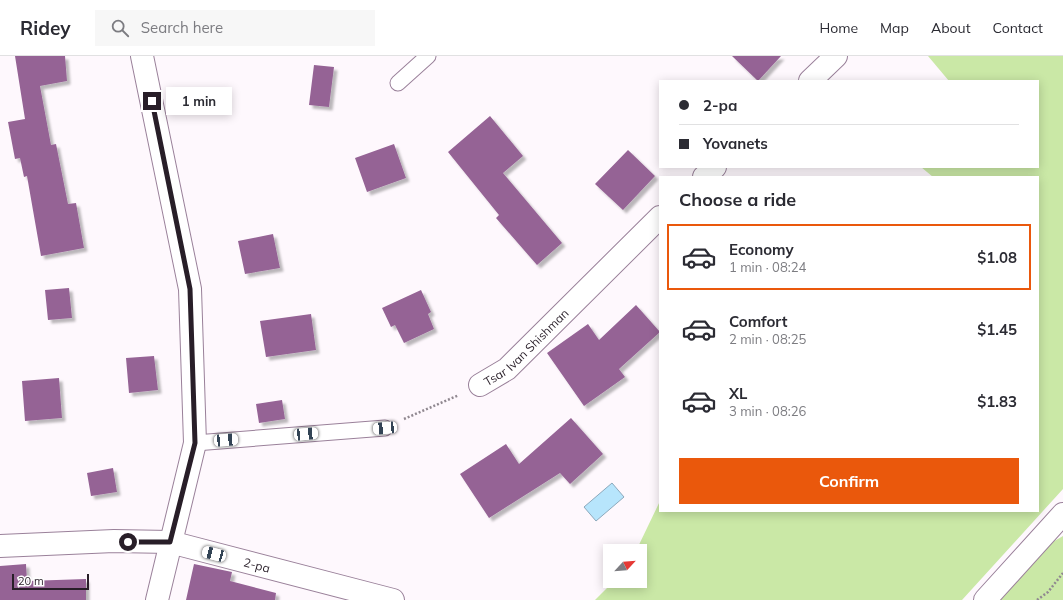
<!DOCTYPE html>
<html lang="en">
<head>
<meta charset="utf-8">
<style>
  body { margin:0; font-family:Mulish,sans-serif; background:#f7f7f7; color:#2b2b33; height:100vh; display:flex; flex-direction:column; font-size:15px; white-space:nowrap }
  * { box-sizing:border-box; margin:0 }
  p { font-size:13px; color:#7c7c81 }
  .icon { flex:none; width:22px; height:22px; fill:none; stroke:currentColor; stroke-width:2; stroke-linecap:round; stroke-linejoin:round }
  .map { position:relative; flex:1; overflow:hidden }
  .panel { position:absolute; left:659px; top:120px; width:380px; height:336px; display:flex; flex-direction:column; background:#fff; border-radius:0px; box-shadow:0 2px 10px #0003 }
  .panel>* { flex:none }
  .guide { position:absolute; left:659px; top:24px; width:380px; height:88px; border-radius:0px; box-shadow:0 2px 10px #0003; display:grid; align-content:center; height:88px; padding:0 20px; background:#fff }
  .needle { width:26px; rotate:64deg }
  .fabs { position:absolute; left:603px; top:488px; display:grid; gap:8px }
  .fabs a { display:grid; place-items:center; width:44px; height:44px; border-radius:0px; background:#fff; box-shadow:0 2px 10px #0003; font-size:20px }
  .scale { position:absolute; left:12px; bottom:10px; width:77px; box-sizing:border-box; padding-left:4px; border:2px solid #281e28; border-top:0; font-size:11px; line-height:14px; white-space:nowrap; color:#281e28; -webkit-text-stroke:3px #fff; paint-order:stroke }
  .end { position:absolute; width:18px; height:18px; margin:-9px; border:5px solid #281e28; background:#fff; box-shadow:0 0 0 2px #fff }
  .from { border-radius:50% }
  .bubble { position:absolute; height:28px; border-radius:0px; background:#fff; box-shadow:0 2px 10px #0003; font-size:13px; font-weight:700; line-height:28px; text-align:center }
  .car { position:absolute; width:12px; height:24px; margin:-12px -6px; border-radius:5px; box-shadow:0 0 3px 1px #0007; background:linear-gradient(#fff 24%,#345 0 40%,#fff 0 76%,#345 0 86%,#fff 0) }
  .guide b { display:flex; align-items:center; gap:14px; height:38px; font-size:15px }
  .guide b+b { border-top:1px solid #e1e1e2 }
  .guide i { width:10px; height:10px; background:#2b2b33 }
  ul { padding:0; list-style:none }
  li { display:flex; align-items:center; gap:12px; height:66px; margin:0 8px 6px; padding:0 12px; border:2px solid transparent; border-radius:0px }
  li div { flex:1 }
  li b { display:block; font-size:15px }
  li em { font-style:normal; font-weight:700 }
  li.active { border-color:#ea580c }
  li>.icon { width:36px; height:36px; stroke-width:1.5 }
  h2 { padding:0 20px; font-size:18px; line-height:48px }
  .primary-button { display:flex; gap:8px; margin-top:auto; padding:8px 20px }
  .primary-button a { flex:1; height:46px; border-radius:0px; background:#ea580c; color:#fff; font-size:16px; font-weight:700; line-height:46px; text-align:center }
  header { display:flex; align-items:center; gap:24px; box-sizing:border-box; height:56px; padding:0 20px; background:#fff; border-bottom:1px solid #e1e1e2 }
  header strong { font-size:19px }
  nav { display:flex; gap:22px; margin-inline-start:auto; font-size:14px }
  .search { width:280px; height:36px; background:#f7f7f7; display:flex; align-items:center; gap:10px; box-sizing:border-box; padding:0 14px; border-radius:0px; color:#7c7c81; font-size:15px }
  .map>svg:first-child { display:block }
  .green { fill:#cae8a6 }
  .water { fill:#b7e5fc; stroke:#8ca9bc }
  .building { fill:#956395; filter:url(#shadow) }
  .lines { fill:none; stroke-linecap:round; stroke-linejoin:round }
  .service-casing { stroke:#9a819a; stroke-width:17 }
  .minor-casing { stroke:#9a819a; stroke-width:24 }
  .secondary-casing { stroke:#9a819a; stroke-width:24 }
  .path { stroke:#908890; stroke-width:2.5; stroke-dasharray:2 2; stroke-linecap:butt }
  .service { stroke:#fff; stroke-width:15 }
  .minor { stroke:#fff; stroke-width:22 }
  .secondary { stroke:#fff; stroke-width:22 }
  .route { stroke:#281e28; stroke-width:5 }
  .labels { text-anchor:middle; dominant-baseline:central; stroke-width:3; stroke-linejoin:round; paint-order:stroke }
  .street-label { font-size:12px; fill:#281e28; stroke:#fff }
</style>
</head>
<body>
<header>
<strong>Ridey</strong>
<div class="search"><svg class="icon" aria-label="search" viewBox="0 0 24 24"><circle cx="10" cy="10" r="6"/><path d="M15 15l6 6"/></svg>Search here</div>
<nav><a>Home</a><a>Map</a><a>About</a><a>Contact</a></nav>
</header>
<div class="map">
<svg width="1063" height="544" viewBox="0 0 1063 544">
  <defs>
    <filter id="shadow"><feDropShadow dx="3.5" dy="3.5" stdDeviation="1" flood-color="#0004"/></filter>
  </defs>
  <rect width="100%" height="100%" fill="#fef8fd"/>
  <path class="green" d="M928,0h135v433l-101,111h-367l19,-19h26v-30h-4l24,-50v10h378v-334h-105l-12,-10h117v-86h-89z
    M1063,480v64h-71l45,-49z"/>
  <path class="water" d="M612,427l12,14 -28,24 -12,-14z"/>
  <path class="building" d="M15,0h50l2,25 -27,5 11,59 5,-1 12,60 8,-1 8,45 -43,8 -14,-80 -3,1 -4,-19 -5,1 -7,-37 17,-3z
    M732,0h49l-23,25z
    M314,9l20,2 -5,40 -20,-2z
    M490,60l33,40 -20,17 59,70 -25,22 -41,-47 3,-3 -51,-63z
    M394,88l12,34 -39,14 -12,-34z
    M628,94l27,26 -32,34 -28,-26z
    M273,178l7,34 -35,6 -7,-33z
    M69,232l3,30 -24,2 -3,-30z
    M421,234l10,22 -3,2 6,15 -30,14 -9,-18 -4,2 -9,-19z
    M636,249l24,27 -41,37 6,8 -41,29 -37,-53 41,-29 11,16z
    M311,258l5,36 -50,7 -6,-36z
    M154,300l4,34 -29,3 -3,-35z
    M59,322l3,40 -37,3 -3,-40z
    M282,344l3,19 -26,4 -3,-19z
    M571,362l32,36 -33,30 -10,-11 -71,45 -29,-44 46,-30 13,20z
    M113,412l4,24 -26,4 -4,-23z
    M26,508l1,17 59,-2v21h-86v-34z
    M194,508l38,8 -2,9 46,12 -1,7h-89z"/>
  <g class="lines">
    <defs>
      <path id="service" d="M398,27l30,-27
        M195,387l190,-15"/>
      <g id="minor">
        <path d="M142,0l48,233 5,154 -38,157"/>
        <path d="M810,25l26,-25"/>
        <path d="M704,121l11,-10"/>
        <path id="s1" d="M480,329l27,-16 153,-152"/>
        <path id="s2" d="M0,490l114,-5 56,1 223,58"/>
      </g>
      <path id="secondary" d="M985,544l78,-86"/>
    </defs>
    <use href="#service" class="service-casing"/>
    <use href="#minor" class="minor-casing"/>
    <use href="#secondary" class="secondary-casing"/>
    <path class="path" d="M404,363l55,-24
      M1037,544l11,-8 15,-19"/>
    <use href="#service" class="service"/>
    <use href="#minor" class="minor"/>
    <use href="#secondary" class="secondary"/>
  </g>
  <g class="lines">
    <path class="route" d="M128,486h42l25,-99 -5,-154 -38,-188"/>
  </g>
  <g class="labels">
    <g class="street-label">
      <text stroke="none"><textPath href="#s1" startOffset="60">Tsar Ivan Shishman</textPath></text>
      <text stroke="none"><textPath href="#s2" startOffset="260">2-ра</textPath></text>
    </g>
  </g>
</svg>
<div class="fabs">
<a><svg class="needle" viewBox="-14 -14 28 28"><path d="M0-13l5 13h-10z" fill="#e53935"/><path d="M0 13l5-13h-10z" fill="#7c7c81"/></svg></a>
</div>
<div class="scale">20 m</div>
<i class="end from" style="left:128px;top:486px"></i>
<i class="end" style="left:152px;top:45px"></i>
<div class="bubble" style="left:166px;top:31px;width:66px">1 min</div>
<i class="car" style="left:385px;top:372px;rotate:265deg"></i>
<i class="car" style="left:306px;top:378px;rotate:85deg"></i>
<i class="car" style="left:226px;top:384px;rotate:86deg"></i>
<i class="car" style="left:214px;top:498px;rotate:285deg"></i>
<div class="guide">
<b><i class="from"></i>2-ра</b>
<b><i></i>Yovanets</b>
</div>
<section class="panel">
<h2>Choose a ride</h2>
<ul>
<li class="active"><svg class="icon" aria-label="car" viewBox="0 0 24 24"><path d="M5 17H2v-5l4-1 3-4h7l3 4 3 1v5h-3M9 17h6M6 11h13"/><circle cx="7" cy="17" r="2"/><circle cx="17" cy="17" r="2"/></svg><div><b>Economy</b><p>1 min · 08:24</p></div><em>$1.08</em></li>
<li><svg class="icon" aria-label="car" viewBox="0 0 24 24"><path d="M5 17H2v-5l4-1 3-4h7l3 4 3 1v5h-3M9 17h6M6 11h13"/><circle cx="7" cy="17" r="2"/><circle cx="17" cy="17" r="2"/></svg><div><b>Comfort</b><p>2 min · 08:25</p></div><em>$1.45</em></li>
<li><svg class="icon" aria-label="car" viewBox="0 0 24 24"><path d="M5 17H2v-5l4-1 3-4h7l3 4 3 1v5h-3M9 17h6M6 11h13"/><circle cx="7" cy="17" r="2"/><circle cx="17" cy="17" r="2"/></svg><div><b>XL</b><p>3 min · 08:26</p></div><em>$1.83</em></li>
</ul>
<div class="primary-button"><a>Confirm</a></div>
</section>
</div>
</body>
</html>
